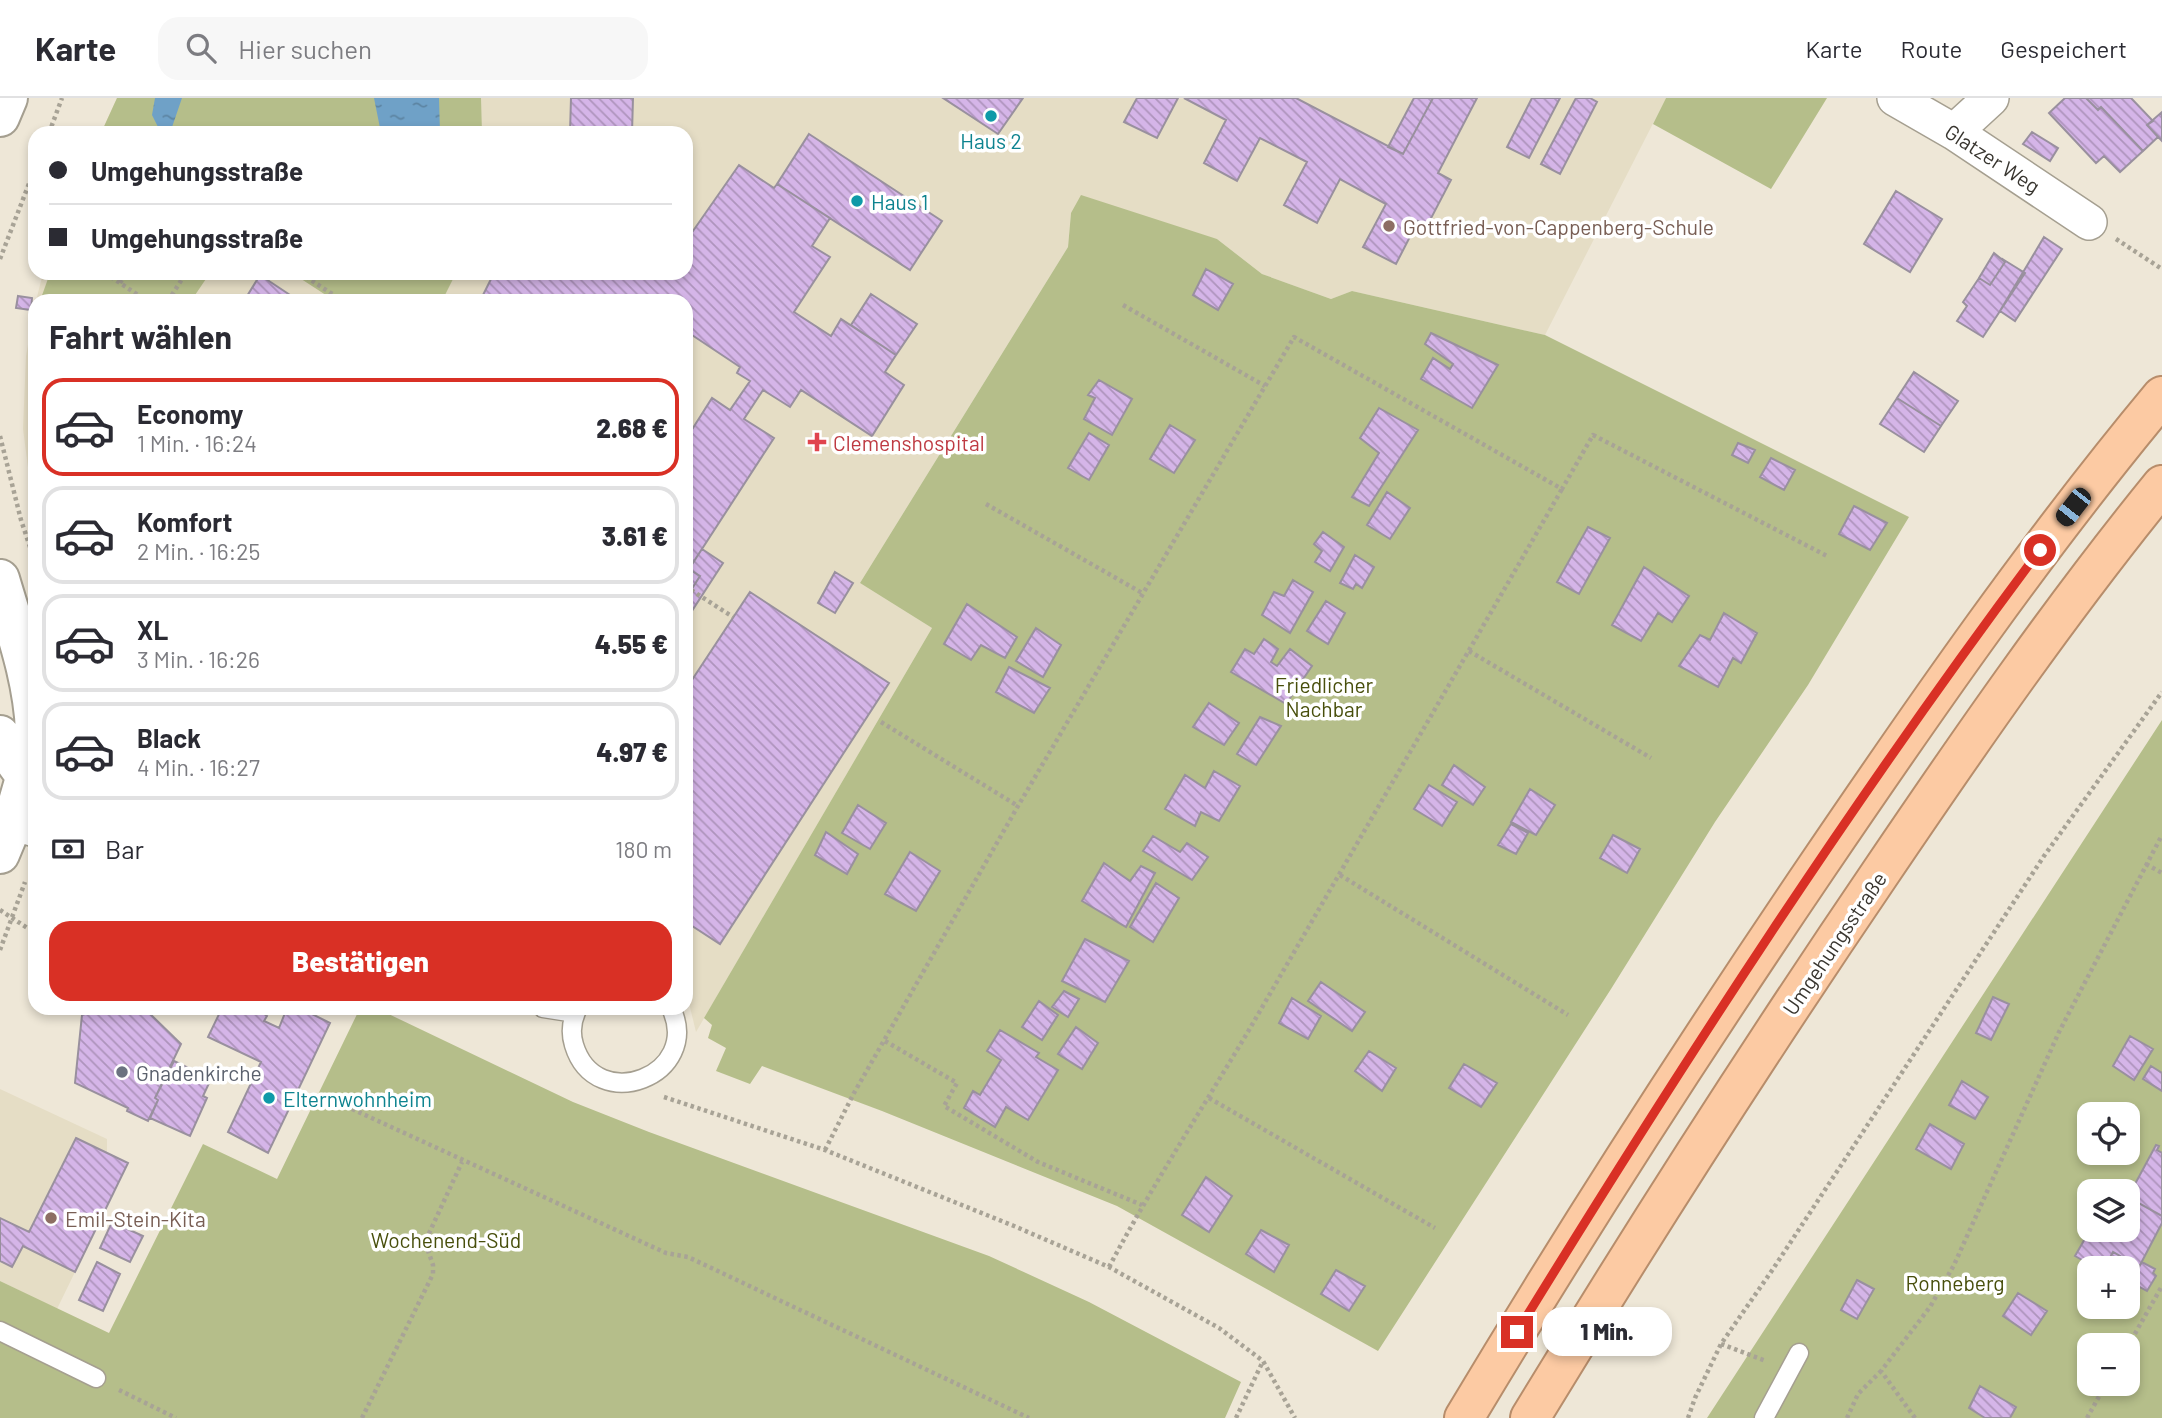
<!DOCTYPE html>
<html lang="de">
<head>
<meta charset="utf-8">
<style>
  body { margin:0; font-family:Barlow,sans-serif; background:#f7f7f7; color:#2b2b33; height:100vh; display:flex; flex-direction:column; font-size:26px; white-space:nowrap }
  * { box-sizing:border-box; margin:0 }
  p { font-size:23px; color:#7c7c81 }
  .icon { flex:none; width:38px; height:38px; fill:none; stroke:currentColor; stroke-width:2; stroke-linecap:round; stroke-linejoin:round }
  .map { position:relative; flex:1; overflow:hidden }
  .drawer { position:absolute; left:28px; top:196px; width:665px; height:721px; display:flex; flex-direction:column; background:#fff; border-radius:21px; box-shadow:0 4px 10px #0003 }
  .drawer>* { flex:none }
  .top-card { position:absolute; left:28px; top:28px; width:665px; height:154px; border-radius:21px; box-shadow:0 4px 10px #0003; display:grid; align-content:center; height:154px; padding:0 21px; background:#fff }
  .fabs { position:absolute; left:2077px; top:1004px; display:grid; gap:14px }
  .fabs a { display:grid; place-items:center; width:63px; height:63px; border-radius:14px; background:#fff; box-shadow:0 4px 10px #0003; font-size:35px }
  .end { position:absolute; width:32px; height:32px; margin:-16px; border:9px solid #d93025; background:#fff; box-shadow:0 0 0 4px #fff }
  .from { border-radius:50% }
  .bubble { position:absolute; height:49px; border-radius:21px; background:#fff; box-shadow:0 4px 10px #0003; font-size:23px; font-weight:800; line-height:49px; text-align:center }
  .car { position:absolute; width:21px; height:42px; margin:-21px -10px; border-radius:9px; box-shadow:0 0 5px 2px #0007; background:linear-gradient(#222 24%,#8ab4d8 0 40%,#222 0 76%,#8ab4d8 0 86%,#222 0) }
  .top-card b { display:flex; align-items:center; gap:24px; height:66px; font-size:26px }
  .top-card b+b { border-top:2px solid #e1e1e2 }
  .top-card i { width:18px; height:18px; background:#2b2b33 }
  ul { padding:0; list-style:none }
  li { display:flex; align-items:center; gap:21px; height:98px; margin:0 14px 10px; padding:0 7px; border:4px solid #e1e1e2; border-radius:21px }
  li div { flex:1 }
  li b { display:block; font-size:26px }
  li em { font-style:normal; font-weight:800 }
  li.current { border-color:#d93025 }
  li>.icon { width:63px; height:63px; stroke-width:1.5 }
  h2 { padding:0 21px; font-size:32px; line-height:84px }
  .pay { display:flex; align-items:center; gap:18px; height:77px; padding:0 21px; font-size:26px }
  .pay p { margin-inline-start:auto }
  .primary-button { display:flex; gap:14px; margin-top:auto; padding:14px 21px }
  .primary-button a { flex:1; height:80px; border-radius:21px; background:#d93025; color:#fff; font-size:28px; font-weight:800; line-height:80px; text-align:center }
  header { display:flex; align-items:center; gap:42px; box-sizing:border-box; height:98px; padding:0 35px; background:#fff; border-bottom:2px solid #e1e1e2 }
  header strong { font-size:33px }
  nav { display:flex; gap:38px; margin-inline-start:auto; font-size:24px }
  .search { width:490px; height:63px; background:#f7f7f7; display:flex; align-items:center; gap:18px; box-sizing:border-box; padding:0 24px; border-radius:21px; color:#7c7c81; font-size:26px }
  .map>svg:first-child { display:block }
  .built { fill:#e5ddc5 }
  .green { fill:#b5be8a; fill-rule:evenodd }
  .water { fill:url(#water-ripples) }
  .building { fill:url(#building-back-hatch); stroke:#99909e; stroke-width:2 }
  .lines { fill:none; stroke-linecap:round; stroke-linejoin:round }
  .service-casing { stroke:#a59f90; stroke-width:21 }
  .minor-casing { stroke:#a59f90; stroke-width:38 }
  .tertiary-casing { stroke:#a59f90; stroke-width:42 }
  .trunk-casing { stroke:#b78d6b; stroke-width:42 }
  .path { stroke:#a8a396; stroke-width:4.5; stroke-dasharray:3.5 3.5; stroke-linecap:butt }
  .service { stroke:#fff; stroke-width:18 }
  .minor { stroke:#fff; stroke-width:35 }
  .tertiary { stroke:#fff; stroke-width:38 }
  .trunk { stroke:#fccaa3; stroke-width:38 }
  .route { stroke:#d93025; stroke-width:9 }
  .culture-dot { fill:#0f9aa8; stroke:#fff; stroke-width:2.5 }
  .education-dot { fill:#8d6e63; stroke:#fff; stroke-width:2.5 }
  .health-dot { fill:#e0444e; stroke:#fff; stroke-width:2.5 }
  .worship-dot { fill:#6b7280; stroke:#fff; stroke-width:2.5 }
  .labels { text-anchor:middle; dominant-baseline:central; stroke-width:7; stroke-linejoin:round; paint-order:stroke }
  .culture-label { font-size:21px; fill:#0d838f; stroke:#fff; text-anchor:start }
  .street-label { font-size:21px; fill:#38352f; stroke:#fff }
  .education-label { font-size:21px; fill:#785e54; stroke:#fff; text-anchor:start }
  .health-label { font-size:21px; fill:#be3a42; stroke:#fff; text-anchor:start }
  .park-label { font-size:21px; fill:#484f0c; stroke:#fff }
  .worship-label { font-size:21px; fill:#5b616d; stroke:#fff; text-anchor:start }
</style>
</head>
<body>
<header>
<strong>Karte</strong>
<div class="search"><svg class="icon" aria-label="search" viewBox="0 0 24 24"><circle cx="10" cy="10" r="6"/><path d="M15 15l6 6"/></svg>Hier suchen</div>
<nav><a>Karte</a><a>Route</a><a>Gespeichert</a></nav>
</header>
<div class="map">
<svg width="2162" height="1320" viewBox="0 0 2162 1320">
  <defs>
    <pattern id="water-ripples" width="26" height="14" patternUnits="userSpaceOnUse" patternTransform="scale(1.75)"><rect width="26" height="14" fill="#6fa1c7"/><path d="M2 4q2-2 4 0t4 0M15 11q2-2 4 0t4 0" fill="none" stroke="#5c84a2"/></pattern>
    <pattern id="building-back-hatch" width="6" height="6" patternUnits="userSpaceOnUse" patternTransform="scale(1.75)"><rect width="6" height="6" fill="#d5b5e8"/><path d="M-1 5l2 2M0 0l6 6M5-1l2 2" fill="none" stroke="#ae94bc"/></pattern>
  </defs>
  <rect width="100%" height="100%" fill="#eee7d7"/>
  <path class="built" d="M117,0h1549l-121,237 -193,-44 -21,8 -69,-25 -45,-35 -146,-26 -3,34 -208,336 72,45 -236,404 -10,-41v-690h-650l7,-28h643v-140h-585z
    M35,207v216l-12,-92 3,-73z
    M0,991l107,50v14l21,10 -71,146 -57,-28z"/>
  <path class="green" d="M117,0h364l1,35h-381z
    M1666,0h161l-56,91 -118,-65z
    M1081,97l136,44 45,35 69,25 21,-8 193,44 364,182 -101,168 -93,137 -104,167 -233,362 -261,-145 -235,-95 -120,-45 -12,18 -34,-13 10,-23 -18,-10 4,-13 -8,-7 228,-390 -72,-45 208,-336 3,-34z
    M50,175h160l-19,28h-75l-1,-4 -14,4h-61z
    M292,175h164l-14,28h-107z
    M2162,622v698h-455zM2090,1017h38v38h-38zM2090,1094h38v38h-38zM2090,1171h38v38h-38zM2090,1248h38v38h-38z
    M360,910h16l197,94 76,30 340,124 100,46 152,80 -16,36h-1225v-137l109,52 94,-189 74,35z"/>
  <path class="water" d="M155,0h27l-12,35h-9l-9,-18z
    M374,0h65l1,35h-59z"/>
  <path class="building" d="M571,0h62l-1,35h-62z
    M943,0h80l-25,36z
    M1137,0h41l-21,40 -33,-16z
    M1184,0h112l107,56 30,-56h44l-39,75 13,7 -24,46 -9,-5 -22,43 -33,-17 23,-43 -46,-25 -23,44 -33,-18 23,-43 -47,-24 -23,43 -33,-18 22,-43z
    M1414,0h19l-30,56 -15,-7z
    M1532,0h28l-31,60 -22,-11z
    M1576,0h14l7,4 -37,72 -19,-10z
    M2065,0h21l12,12 3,-3 42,44 -23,21 -16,-16 -8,7 -47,-50z
    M2086,0h45l22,23 -6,4 11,12 -15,14 -42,-44 -3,3z
    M2162,14v29l-15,-16z
    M2032,34l26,16 -8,13 -27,-17z
    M809,36l133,87 -32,49 -133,-86z
    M739,67l35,23 3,-4 53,34 -18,28 18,11 -36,55 37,24 10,-17 55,36 -11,17 19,13 -32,51 -71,-46 -11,17 -27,-17 -19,29 30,19 -85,131 11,7 -14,22v-159l26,-41 18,12 20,-29 -13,-8 3,-6 -54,-36v-30h-206l14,-28h192v-32z
    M1896,93l46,28 -32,53 -46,-28z
    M2044,139l18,12 -47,72 -15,-10z
    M1994,155l11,9 -15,23 -11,-7z
    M2004,162l21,13 -42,64 -26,-16 10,-15 -4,-4 16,-24 11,7 15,-23z
    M1206,171l27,15 -15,26 -25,-15z
    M260,177l39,26h-55z
    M871,196l46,30 -21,31 -45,-30z
    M18,198l14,2 -1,12 -15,-2z
    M1431,235l67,32 -26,43 -51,-29 12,-21 17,11 3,-5 -28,-20z
    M1914,274l44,29 -17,25 -44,-28z
    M1099,282l33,19 -20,36 -28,-16 11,-21 -7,-3z
    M1897,300l44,28 -17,26 -44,-28z
    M1379,310l39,22 -49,76 -17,-9 27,-44 -19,-15z
    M1170,327l25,15 -21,33 -24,-14z
    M1089,335l20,12 -20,35 -21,-12z
    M1738,345l17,7 -7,13 -16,-8z
    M1771,360l24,12 -11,20 -24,-13z
    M1387,394l23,16 -20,31 -23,-14z
    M1854,408l33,17 -17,27 -31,-16z
    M1588,429l22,11 -31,56 -22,-12z
    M1323,434l21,15 -14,24 -15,-9 7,-11 -8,-7z
    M702,451l21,14 -37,57v-22l14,-22 -11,-7z
    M1355,457l19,12 -12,21 -6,-4 -3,5 -13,-6z
    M1644,469l45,29 -17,26 -14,-9 -17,28 -29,-16z
    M835,474l18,11 -18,30 -17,-10z
    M1293,482l20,12 -23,41 -28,-18 12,-23 10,4z
    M750,494l139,91 -169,261 -34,-22v-233z
    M1326,503l19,12 -17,31 -21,-13z
    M967,506l50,33 -12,21 -24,-13 -10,15 -27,-16z
    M1724,515l33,20 -16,30 -8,-5 -15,29 -39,-21 21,-31 10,5z
    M1036,530l25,17 -18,32 -27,-16z
    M1264,541l14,10 -7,13 6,4 13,-17 22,17 -26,38 -55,-32 14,-23 9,5z
    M1009,569l41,21 -16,25 -38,-21z
    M1209,605l30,20 -15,22 -31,-18z
    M1260,619l21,9 -25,39 -19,-11z
    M1454,667l31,22 -12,18 -31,-20z
    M1214,673l26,15 -21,35 -18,-9 -6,14 -30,-17 20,-34 20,13z
    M1429,687l28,17 -15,24 -28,-17z
    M1530,691l25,16 -19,30 -25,-13z
    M858,707l28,18 -16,26 -28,-16z
    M1511,726l17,9 -12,21 -18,-9z
    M826,734l32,22 -11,20 -32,-19z
    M1613,737l27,14 -13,24 -27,-15z
    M1153,738l27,16 7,-9 21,14 -16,23 -49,-29z
    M910,754l30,19 -24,40 -31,-17z
    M1104,765l26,18 11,-15 14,7 -29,54 -44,-26z
    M1156,785l23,15 -26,44 -23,-15z
    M1085,841l44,22 -24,41 -43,-21z
    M1321,884l44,30 -13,19 -44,-30z
    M1064,893l15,8 -11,18 -16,-10z
    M1993,899l16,7 -18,36 -15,-7z
    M1292,900l29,18 -13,23 -29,-16z
    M1039,903l19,14 -16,25 -20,-13z
    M102,910h42l37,36 -26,54 3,2 -10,21 -21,-10 1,-3 -53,-25 7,-68z
    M222,910h34l11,8 -3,5 15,7 8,-20h13l30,15 -62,130 -40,-21 33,-70 -53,-25z
    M1076,929l22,16 -16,26 -24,-15z
    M1000,932l39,23 -3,4 22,13 -30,50 -22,-13 -11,20 -31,-19 9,-17 7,4 21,-35 -14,-9z
    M2130,938l23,13 -19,31 -21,-14z
    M1369,953l27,17 -14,23 -27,-20z
    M174,963l37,18 -8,17 4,2 -17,38 -40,-18 8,-18 -3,-2z
    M1464,966l33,19 -16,24 -32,-19z
    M2151,968l11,7v18l-19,-12z
    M1962,983l26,16 -13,22 -26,-14z
    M1930,1026l34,20 -13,25 -35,-20z
    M76,1040l52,25 -53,109 -52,-26 -11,21 -12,-6v-43l29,14z
    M2156,1047l3,1 -2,4 5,3v63l-34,-19z
    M1206,1079l26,19 -23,36 -27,-17z
    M2128,1099l34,19v7l-23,44 -26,-15 -9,17h-6l-23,-13 15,-26h38z
    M112,1124l31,14 -13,26 -30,-14z
    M1261,1132l28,15 -15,27 -28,-18z
    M2113,1154l26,15 3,-5 13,7 -2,4 3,3 -9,15 -19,-10v-12h-24z
    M97,1164l23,12 -17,37 -24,-11z
    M1336,1172l29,16 -16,25 -28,-17z
    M1857,1182l17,9 -17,30 -16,-9z
    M2018,1195l29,18 -16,24 -28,-19z
    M1980,1288l36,21 -6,11h-25l-16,-10z"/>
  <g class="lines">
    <defs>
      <path id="service" d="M10,732l25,8
        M543,910l32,5
        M578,910c-6,11 -8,24 -4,37 22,72 129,30 97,-37
        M0,1233l96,47
        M1764,1320l35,-65"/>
      <path id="minor" d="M1895,0l59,34 135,90
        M1954,34l37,-34"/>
      <path id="tertiary" d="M0,19l8,-19
        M0,481c15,51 33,100 35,152
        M0,637l2,9 24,33
        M0,756l10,-24 25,-87"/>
      <path id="trunk" d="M1464,1320c112,-187 230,-370 352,-550 110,-162 221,-322 346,-472
        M1530,1320c112,-184 228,-365 349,-543 90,-133 182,-266 283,-390"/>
    </defs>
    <use href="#service" class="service-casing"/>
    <use href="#minor" class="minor-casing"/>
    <use href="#tertiary" class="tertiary-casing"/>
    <use href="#trunk" class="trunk-casing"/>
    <path class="path" d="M49,35l13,-35
      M2116,141l46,30
      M0,161l35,-91
      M105,175l42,28
      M300,175l43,28
      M120,185l6,-10
      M168,203l18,-28
      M1123,207l142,81
      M0,338l21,84 14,42
      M986,406l158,90
      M691,492l42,27
      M1469,553l182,107
      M881,624l137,84
      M2146,766l16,9
      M1340,777l228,140
      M0,812l35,23
      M0,852l25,-68
      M885,943l72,42 -13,23 94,56 104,43
      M664,999l161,53 189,76 95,41 110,61 44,33 32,57
      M1209,1000l226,130
      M352,1011l314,144 22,4 341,161
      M825,1052l29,-57 164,-287 276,-469 268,152 31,-54 234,121
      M1109,1169c43,-81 93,-158 140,-237 104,-180 209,-360 313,-541
      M1721,1246l45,17
      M2128,1248l34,-60
      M119,1292l57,28
      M362,1320l71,-144v-9l-8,-23 37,-80
      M1236,1320l27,-57
      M1688,1320l7,-20 26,-54 52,-75 271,-413 118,-164
      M1847,1320l11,-24 23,-23
      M1915,1320l-34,-47 49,-64 24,-42 105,-233 103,-197
      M2087,1320l19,-34"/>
    <use href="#service" class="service"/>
    <use href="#minor" class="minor"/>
    <use href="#tertiary" class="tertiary"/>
    <use href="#trunk" class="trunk"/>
  </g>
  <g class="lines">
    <path class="route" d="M1517,1234c164,-267 335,-531 523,-782"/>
  </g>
  <g class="culture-dot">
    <circle cx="991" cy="18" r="7"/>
    <circle cx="857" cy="103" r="7"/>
    <circle cx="269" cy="1000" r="7"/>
  </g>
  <g class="education-dot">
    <circle cx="1389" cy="128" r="7"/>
    <circle cx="51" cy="1120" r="7"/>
  </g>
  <path class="health-dot" d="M813.5 333.5h7v7h7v7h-7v7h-7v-7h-7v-7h7z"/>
  <circle class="worship-dot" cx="122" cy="974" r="7"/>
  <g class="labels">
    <g class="culture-label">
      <text x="991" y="42" text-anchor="middle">Haus 2</text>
      <text x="871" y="103">Haus 1</text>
      <text x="283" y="1000">Elternwohnheim</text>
    </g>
    <g class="street-label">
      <text transform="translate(1993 60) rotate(33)">Glatzer Weg</text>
      <text transform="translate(1834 845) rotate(-56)">Umgehungsstraße</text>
    </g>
    <g class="education-label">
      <text x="1403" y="128">Gottfried-von-Cappenberg-Schule</text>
      <text x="65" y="1120">Emil-Stein-Kita</text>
    </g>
    <g class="health-label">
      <text x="833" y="344">Clemenshospital</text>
    </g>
    <g class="park-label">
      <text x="1324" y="586">Friedlicher<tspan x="1324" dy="24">Nachbar</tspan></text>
      <text x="446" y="1141">Wochenend-Süd</text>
      <text x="1955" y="1184">Ronneberg</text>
    </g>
    <g class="worship-label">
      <text x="136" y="974">Gnadenkirche</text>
    </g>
  </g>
</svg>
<div class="fabs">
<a><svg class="icon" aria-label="locate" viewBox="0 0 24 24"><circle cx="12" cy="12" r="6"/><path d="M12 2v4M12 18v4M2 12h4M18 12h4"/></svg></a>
<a><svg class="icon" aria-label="layers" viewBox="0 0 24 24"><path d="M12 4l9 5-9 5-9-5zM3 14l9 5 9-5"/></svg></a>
<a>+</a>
<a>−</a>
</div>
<i class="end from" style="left:2040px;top:452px"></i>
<i class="end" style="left:1517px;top:1234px"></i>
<div class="bubble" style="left:1542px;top:1209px;width:130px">1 Min.</div>
<i class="car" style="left:2073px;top:409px;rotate:218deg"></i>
<div class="top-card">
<b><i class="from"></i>Umgehungsstraße</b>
<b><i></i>Umgehungsstraße</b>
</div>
<section class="drawer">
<h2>Fahrt wählen</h2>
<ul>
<li class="current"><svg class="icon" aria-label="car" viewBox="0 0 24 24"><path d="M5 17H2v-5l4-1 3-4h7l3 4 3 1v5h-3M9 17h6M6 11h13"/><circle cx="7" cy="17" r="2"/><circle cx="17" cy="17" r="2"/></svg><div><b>Economy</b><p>1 Min. · 16:24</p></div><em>2.68 €</em></li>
<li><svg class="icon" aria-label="car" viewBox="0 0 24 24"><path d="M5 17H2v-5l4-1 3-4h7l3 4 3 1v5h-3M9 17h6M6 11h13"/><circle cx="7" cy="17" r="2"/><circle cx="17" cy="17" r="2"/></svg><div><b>Komfort</b><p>2 Min. · 16:25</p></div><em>3.61 €</em></li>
<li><svg class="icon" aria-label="car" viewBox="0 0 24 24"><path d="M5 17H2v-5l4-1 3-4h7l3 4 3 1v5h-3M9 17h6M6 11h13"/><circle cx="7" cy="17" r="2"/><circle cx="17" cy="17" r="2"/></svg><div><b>XL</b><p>3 Min. · 16:26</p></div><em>4.55 €</em></li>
<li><svg class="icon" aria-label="car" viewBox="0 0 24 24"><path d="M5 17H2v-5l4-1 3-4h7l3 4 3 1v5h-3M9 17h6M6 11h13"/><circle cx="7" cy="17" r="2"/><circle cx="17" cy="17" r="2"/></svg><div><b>Black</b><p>4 Min. · 16:27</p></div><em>4.97 €</em></li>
</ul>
<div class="pay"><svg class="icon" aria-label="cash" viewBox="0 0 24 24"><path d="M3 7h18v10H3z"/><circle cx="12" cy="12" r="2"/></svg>Bar<p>180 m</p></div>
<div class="primary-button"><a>Bestätigen</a></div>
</section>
</div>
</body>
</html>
